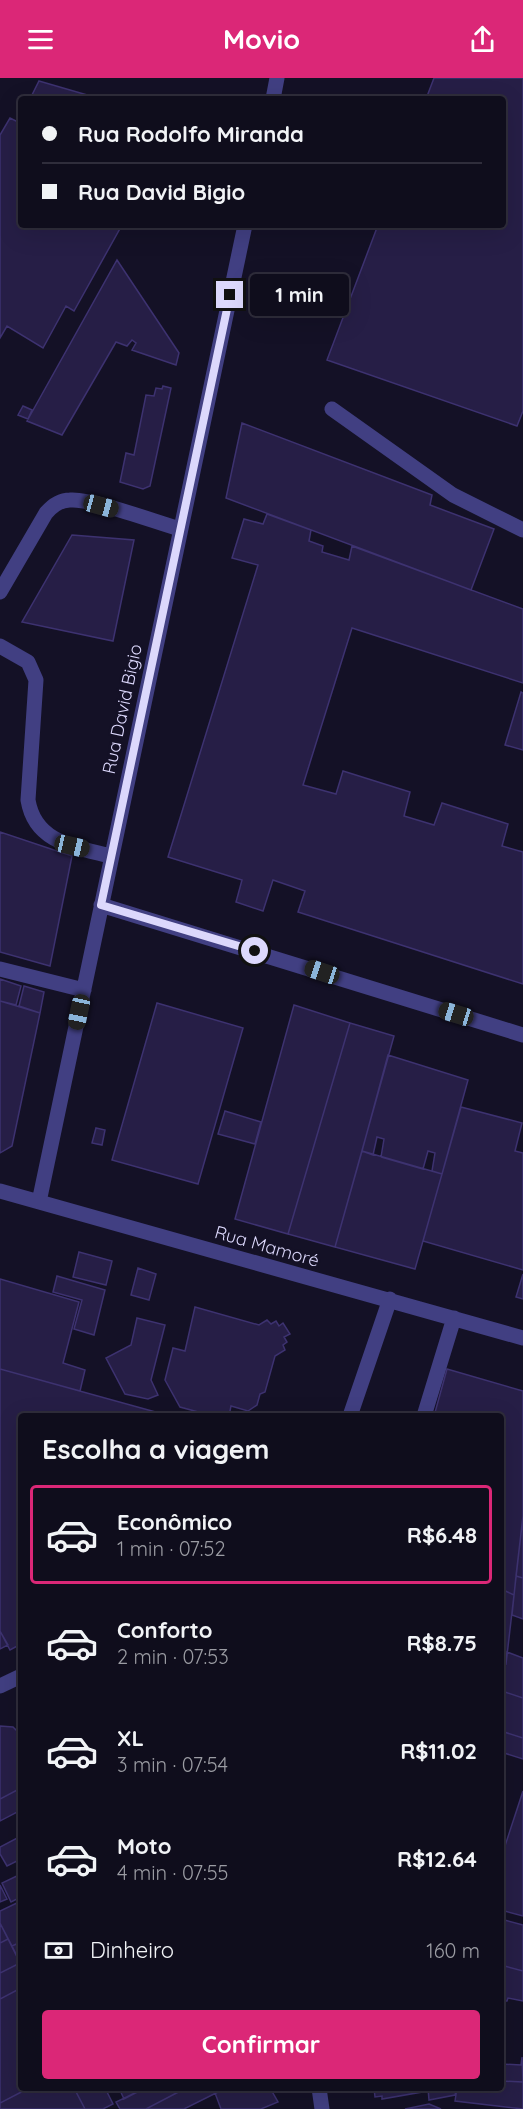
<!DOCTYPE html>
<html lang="pt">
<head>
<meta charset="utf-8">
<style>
  body { margin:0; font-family:Quicksand,sans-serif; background:#1d1b29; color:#f1f3f6; height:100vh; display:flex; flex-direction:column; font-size:22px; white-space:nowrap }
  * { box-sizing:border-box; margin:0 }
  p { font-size:20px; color:#9b9ca3 }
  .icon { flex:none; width:33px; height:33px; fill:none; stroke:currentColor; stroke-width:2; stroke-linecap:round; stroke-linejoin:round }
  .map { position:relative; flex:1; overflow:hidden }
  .side { position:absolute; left:18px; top:1335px; width:486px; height:678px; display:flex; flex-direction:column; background:#0f0d1c; border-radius:6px; box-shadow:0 6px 24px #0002,0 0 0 2px #2f2d3b }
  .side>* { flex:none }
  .hud { position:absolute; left:18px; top:18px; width:488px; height:132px; border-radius:6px; box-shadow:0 6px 24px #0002,0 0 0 2px #2f2d3b; display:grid; align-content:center; height:132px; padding:0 24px; background:#0f0d1c }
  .end { position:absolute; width:27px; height:27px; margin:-14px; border:8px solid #dcd8fc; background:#111; box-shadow:0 0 0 3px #111 }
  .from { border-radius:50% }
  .bubble { position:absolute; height:42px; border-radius:6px; background:#0f0d1c; box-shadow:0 6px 24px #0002,0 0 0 2px #2f2d3b; font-size:20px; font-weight:700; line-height:42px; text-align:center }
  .car { position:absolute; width:18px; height:36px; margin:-18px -9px; border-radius:8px; box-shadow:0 0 4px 2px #0007; background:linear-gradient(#222 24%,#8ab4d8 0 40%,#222 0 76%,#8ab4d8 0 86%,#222 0) }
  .hud b { display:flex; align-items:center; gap:21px; height:57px; font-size:22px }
  .hud b+b { border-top:2px solid #2f2d3b }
  .hud i { width:15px; height:15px; background:#f1f3f6 }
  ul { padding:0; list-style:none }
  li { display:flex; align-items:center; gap:18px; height:99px; margin:0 12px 9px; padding:0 12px; border:3px solid transparent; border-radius:6px }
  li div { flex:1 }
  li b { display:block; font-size:22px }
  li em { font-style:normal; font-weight:700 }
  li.current { border-color:#db2777 }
  li>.icon { width:54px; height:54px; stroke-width:1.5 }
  h2 { padding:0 24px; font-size:27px; line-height:72px }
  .pay { display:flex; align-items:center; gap:15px; height:66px; padding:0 24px; font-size:22px }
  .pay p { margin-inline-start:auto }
  .primary-button { display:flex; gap:12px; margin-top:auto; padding:12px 24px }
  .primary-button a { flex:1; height:69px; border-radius:6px; background:#db2777; color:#fff; font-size:24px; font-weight:700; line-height:69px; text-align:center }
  header { display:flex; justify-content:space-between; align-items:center; height:78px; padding:0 24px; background:#db2777; color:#fff; font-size:27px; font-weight:700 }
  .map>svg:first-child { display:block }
  .building { fill:#261e46; stroke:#3d3270; stroke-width:1.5 }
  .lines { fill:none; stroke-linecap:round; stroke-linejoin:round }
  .minor { stroke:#413f82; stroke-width:15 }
  .route { stroke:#dcd8fc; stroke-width:8 }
  .labels { text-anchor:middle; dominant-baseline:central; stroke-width:5; stroke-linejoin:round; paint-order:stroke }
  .street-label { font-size:18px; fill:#dcd8fc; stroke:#141126 }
</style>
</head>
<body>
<header><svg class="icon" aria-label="menu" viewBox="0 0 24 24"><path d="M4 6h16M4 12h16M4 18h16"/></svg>Movio<svg class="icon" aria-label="share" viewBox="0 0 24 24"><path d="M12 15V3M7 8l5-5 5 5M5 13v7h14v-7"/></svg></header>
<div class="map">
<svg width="523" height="2031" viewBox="0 0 523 2031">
  <rect width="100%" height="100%" fill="#141126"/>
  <path class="building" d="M434,0h89v333l-6,15 -190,-66 51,-135h124v-126h-76z
    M39,3l62,18h-71z
    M21,38v109h101l-48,86 -8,-5 -23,42 -36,-22 -7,12v-203l10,-17 8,4z
    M117,182l62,93 -3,12 -44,-15 4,-7 -4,-3 -5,6 -11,-4 -54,93 -35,-14z
    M163,308l8,2 -21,98 -7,3 -23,-7 6,-29 8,2 12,-60 8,1 2,-8 6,1z
    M23,328l9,4 -4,9 -10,-4z
    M242,345l190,72 -2,10 64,24 -23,61 -245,-92z
    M267,436l44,16 -2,11 14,5 -1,6 27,8 3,-14 171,63v74l-171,-55 -49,157 33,9 7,-23 67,21 -6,24 30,9 8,-22 66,21 -6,22 21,6v132l-225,-72 7,-21 -32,-11 -10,31 -27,-9 6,-22 -74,-23 90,-292 -26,-7 12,-39 19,5z
    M72,457l62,5 -21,101 -91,-19z
    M521,614l2,1v57l-18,-5z
    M0,754l72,24 -22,110 -50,-14z
    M0,901l21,7 -5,19 -16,-4z
    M24,908l20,6 -4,21 -21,-7z
    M0,923l40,12 -28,133 -12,7z
    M157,925l86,25 -45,156 -86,-24z
    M294,927l56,18 -62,211 -53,-15z
    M350,945l44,13 -59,211 -47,-13z
    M388,977l80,25 -26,94 -10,-3 3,-18 -7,-2 -5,18 -42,-12 3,-18 -7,-2 -4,18 -11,-4z
    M461,1029l61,16 -7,28 8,2v117l-100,-29z
    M225,1033l36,11 -6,22 -37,-10z
    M96,1050l9,2 -3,15 -10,-2z
    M362,1073l80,23 -27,95 -80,-22z
    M79,1174l33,9 -6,24 -33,-8z
    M138,1190l18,6 -7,26 -18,-5z
    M523,1196v25l-7,-2z
    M57,1198l48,14 -11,45 -20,-6 8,-29 -29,-8z
    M0,1201l79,23 -16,61 22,7 -5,21 -80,-22z
    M195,1229l64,18 8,-5 4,4 5,-3 3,5 4,-3 7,11 -6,3 3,5 -4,3 2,5 -10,6 -10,36 -5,2 -3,11 -9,6 -17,-5 -2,10h-16l-33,-9 -15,-27 8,-32 12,3z
    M137,1240l28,7 -14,55 7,15 -10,4 -23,-5 -19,-36 25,-13z
    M0,1291l170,47h-149v228l-11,6 -10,-19z
    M447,1291l76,22v125l-9,79 -13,-6v-173h-67z
    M523,1438v62l-7,-2z
    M516,1498l7,2v41l-11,-4z
    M501,1511l13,6 -8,69 -5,-2z
    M0,1553l8,14 -8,4z
    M507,1574l16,6v40l-21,-7z
    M502,1613l21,7v40l-22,-7z
    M0,1648l13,1 8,8v53l-21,11z
    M501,1653l22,7v21l-22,-7z
    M21,1710v28l-2,-5 -19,10v-22z
    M523,1713v125l-22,-6v-52z
    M21,1758v23l-14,7 -7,-12v-7z
    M21,1796v23l-10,5 -9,-19z
    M0,1807l7,14 -7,3z
    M21,1823v41l-9,4 -12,-23v-12z
    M501,1841l22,6v46l-22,-6z
    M0,1845l8,16 -8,4z
    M8,1861l12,24 -20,10v-30z
    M21,1864v22l-9,-18z
    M20,1885l1,25 -21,11v-26z
    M501,1887l22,6v30l-15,-3 -1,3h-6z
    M21,1910v100h8l-29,15v-104z
    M522,1979l1,25 -22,-1v-17l20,1z
    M501,2003l22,1v27l-68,-8 2,-13h44z
    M29,2010h45l11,21h-85v-6z
    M74,2010h31l8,16 -10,5h-18z
    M119,2010h26l-21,11z
    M145,2010h41l-40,21h-26l-4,-7z
    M186,2010h40l-42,21h-38z
    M226,2010h44l8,14 -17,7h-40l-6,-16z
    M374,2010h48v4l-40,7v-3l-7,1z
    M428,2010h29l-2,7 -26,5z
    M429,2026l12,5h-36z"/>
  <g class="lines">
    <path class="minor" d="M273,21l4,-21
      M332,331l121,86 70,35
      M0,514l46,-79c6,-7 13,-13 24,-13 22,-2 85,22 110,29
      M0,568l28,16 8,18 -8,120c7,43 47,47 83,56
      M101,827l422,130
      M0,891l84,21
      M0,1113l523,147
      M39,1124l206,-977
      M350,1338l40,-117
      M424,1338l30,-98
      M0,1608l21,-10
      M319,2010l3,21"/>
  </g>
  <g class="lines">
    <path class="route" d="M230,217l-129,610 154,46"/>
  </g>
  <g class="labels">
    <g class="street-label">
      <text transform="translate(122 631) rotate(-78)">Rua David Bigio</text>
      <text transform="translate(267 1168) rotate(16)">Rua Mamoré</text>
    </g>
  </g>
</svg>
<i class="end from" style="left:255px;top:873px"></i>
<i class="end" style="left:230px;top:217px"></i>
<div class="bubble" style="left:250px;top:196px;width:99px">1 min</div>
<i class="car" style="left:101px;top:428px;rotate:105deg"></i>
<i class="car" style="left:72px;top:768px;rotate:103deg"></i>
<i class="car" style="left:322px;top:894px;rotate:288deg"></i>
<i class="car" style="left:79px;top:934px;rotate:192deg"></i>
<i class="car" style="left:456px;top:936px;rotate:287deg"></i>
<div class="hud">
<b><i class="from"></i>Rua Rodolfo Miranda</b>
<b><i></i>Rua David Bigio</b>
</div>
<section class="side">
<h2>Escolha a viagem</h2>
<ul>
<li class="current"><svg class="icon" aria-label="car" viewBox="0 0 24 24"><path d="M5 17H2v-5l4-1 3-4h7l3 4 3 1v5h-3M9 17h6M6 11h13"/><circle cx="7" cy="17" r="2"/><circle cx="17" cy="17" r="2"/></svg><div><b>Econômico</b><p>1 min · 07:52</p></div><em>R$6.48</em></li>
<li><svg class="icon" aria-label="car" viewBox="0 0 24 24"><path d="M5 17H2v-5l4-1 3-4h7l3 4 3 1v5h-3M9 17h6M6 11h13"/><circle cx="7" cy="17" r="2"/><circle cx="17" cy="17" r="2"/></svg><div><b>Conforto</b><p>2 min · 07:53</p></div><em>R$8.75</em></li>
<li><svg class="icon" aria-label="car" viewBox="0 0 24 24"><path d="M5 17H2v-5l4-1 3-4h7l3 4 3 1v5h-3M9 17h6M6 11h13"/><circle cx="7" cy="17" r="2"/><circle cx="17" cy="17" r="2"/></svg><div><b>XL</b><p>3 min · 07:54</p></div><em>R$11.02</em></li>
<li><svg class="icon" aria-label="car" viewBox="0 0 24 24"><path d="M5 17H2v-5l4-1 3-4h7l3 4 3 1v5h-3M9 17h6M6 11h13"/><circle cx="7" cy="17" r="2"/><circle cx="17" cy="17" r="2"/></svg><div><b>Moto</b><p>4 min · 07:55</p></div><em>R$12.64</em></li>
</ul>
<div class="pay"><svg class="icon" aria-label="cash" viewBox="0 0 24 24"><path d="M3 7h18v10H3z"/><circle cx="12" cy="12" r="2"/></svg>Dinheiro<p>160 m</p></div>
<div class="primary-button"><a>Confirmar</a></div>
</section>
</div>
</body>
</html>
